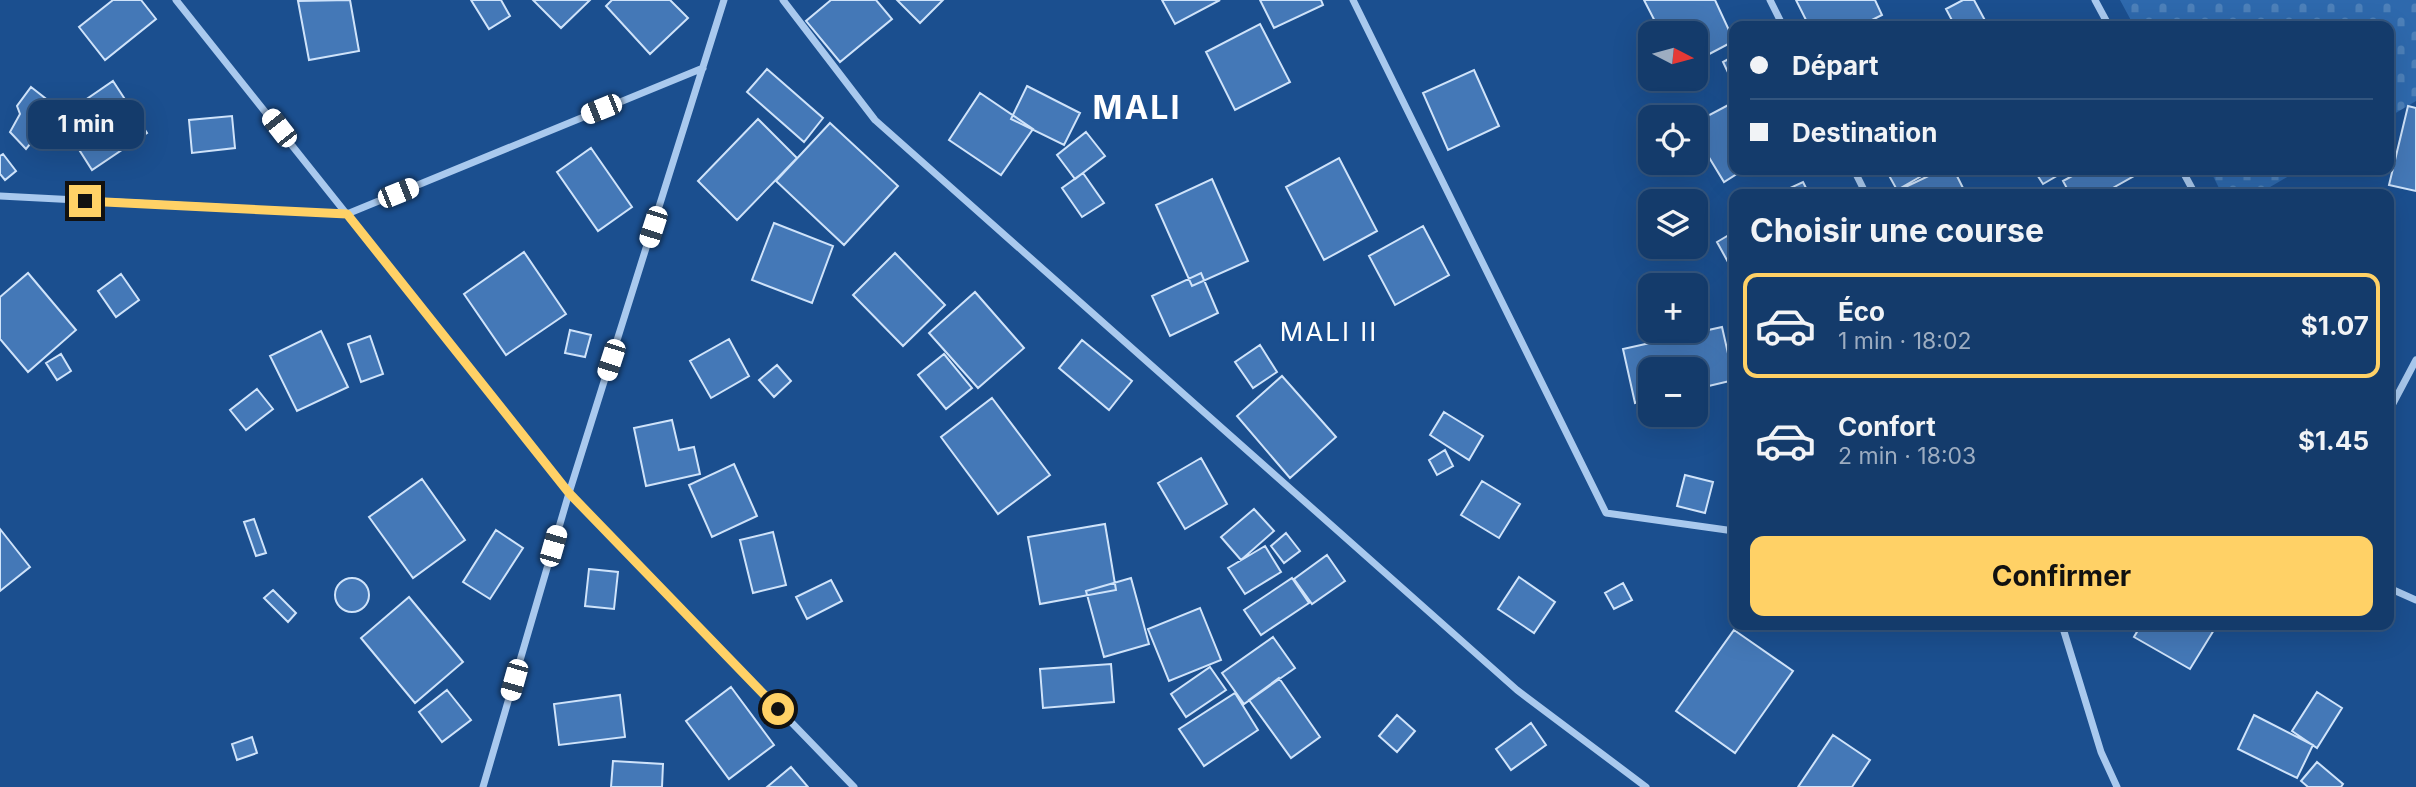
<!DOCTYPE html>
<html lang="fr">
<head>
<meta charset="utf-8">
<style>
  body { margin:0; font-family:Inter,sans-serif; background:#214673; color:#f1f3f6; height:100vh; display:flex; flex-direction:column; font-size:26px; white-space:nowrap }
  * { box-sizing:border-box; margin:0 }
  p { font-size:23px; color:#9dadc1 }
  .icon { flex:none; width:38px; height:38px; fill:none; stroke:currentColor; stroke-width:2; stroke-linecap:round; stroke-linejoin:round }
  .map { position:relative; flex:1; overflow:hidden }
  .panel { position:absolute; left:1729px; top:189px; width:665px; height:441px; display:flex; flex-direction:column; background:#143b6b; border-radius:14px; box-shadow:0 7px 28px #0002,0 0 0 2px #33557e }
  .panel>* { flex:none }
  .banner { position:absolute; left:1729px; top:21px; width:665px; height:154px; border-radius:14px; box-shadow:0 7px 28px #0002,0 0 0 2px #33557e; display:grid; align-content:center; height:154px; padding:0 21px; background:#143b6b }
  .needle { width:46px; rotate:96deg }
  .buttons { position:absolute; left:1638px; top:21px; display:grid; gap:14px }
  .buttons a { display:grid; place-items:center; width:70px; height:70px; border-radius:14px; background:#143b6b; box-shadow:0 7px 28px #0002,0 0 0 2px #33557e; font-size:35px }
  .end { position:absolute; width:32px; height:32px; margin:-16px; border:9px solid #ffd166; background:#111; box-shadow:0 0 0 4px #111 }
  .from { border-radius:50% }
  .bubble { position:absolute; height:49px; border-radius:14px; background:#143b6b; box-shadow:0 7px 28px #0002,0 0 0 2px #33557e; font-size:23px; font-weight:700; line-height:49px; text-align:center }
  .car { position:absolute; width:21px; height:42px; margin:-21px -10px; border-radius:9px; box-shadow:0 0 5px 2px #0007; background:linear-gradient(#fff 24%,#345 0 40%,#fff 0 76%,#345 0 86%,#fff 0) }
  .banner b { display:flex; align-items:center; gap:24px; height:66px; font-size:26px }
  .banner b+b { border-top:2px solid #33557e }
  .banner i { width:18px; height:18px; background:#f1f3f6 }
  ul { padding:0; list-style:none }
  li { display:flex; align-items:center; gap:21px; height:105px; margin:0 14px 10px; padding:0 7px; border:4px solid transparent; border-radius:14px }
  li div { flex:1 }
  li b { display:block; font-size:26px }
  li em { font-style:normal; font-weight:700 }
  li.active { border-color:#ffd166 }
  li>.icon { width:63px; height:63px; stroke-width:1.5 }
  h2 { padding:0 21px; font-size:32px; line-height:84px }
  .button { display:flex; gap:14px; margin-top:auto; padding:14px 21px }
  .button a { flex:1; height:80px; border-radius:14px; background:#ffd166; color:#111; font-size:28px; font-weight:700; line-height:80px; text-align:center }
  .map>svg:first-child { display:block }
  .cemetery { fill:url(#cemetery-stones) }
  .building { fill:#4478b7; stroke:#cfe3fa; stroke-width:2 }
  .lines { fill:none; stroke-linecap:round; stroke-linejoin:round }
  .minor { stroke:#a9c9ee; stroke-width:7 }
  .route { stroke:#ffd166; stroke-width:9 }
  .labels { text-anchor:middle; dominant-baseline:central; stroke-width:5; stroke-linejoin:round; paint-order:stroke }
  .neighbourhood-label { font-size:26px; letter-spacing:2px; fill:#fff; stroke:#1b4f8f }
  .district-label { font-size:32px; font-weight:bold; letter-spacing:2px; fill:#fff; stroke:#1b4f8f }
</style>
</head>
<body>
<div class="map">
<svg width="2416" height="787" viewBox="0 0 2416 787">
  <defs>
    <pattern id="cemetery-stones" width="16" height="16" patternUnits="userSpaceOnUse" patternTransform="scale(1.75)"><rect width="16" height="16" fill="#2e69ad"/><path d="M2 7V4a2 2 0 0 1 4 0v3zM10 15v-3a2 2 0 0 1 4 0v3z" fill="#4d80b9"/></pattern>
  </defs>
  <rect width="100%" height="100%" fill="#1b4f8f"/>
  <path class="cemetery" d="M2120,0h296v101l-27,16v-91h-255z
    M2210,170h89l-41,24h-36z"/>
  <path class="building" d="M113,0h28l15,19 -51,41 -26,-33z
    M350,0l9,51 -50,9 -11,-59z
    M471,0h30l9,16 -21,13z
    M533,0h57l-29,28z
    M612,0h58l18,18 -38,36 -44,-48z
    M831,0h45l16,19 -52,43 -34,-41z
    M897,0h46l-23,23z
    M1162,0h58l-45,24z
    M1260,0h61l2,5 -49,23z
    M1644,0h71l19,41 -38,20v-28h-35z
    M1796,0h79l7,15 -22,11h-51z
    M1963,0h11l14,26h-33l-9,-17z
    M1260,24l30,58 -55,28 -29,-58z
    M1734,56v29l-11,-23z
    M767,69l56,49 -19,24 -57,-50z
    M1474,70l25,56 -51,24 -25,-57z
    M113,81l34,52 -55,37 -33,-52z
    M1027,86l53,27 -16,32 -53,-26z
    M31,87l28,22 -33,40 -16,-17 10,-18 -3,-8z
    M980,93l53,36 -32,46 -52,-35z
    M1734,102v68h9l-19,12 -28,-46v-14z
    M2408,106l8,2v83l-27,-6z
    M232,116l3,32 -43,5 -3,-33z
    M758,119l39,39 -60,62 -39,-39z
    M830,123l68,63 -54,59 -68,-64z
    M1086,132l19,24 -30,23 -18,-24z
    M591,148l41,59 -34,24 -41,-59z
    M3,154l13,17 -11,9 -5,-6v-18z
    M1339,158l38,73 -53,29 -38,-73z
    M1886,170h46l-35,20z
    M1941,170h13l12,24h-65l-2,-4z
    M2034,170h33l-24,14z
    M2083,170h57l1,2 -39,22h-32l-7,-13z
    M1083,173l21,30 -22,14 -20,-29z
    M1212,179l36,82 -56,25 -36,-81z
    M1803,182l6,12h-32z
    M774,223l59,23 -21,57 -60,-23z
    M1423,226l26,49 -54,30 -26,-49z
    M1734,232v41l-17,-31z
    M524,252l42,62 -60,41 -42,-61z
    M895,253l50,52 -42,41 -50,-51z
    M28,273l48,57 -48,42 -28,-33v-42z
    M1201,273l17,40 -48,23 -18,-40z
    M121,274l18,26 -23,17 -18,-26z
    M975,292l49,56 -46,40 -49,-55z
    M1722,327l12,53 -38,9v-20h-46v30l-15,4 -12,-54z
    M570,330l21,5 -6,22 -20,-4z
    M321,331l27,56 -51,24 -27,-55z
    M370,336l13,38 -22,8 -13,-38z
    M729,339l20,37 -38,22 -21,-37z
    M1082,340l50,41 -23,29 -50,-42z
    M1260,345l17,27 -24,16 -18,-26z
    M61,354l10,17 -14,9 -11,-17z
    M944,354l28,34 -26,21 -28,-34z
    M777,365l14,16 -17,16 -15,-17z
    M1282,376l54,61 -46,41 -53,-62z
    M257,389l16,20 -27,21 -16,-20z
    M992,398l58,77 -52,39 -57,-77z
    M1444,412l39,24 -14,24 -39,-25z
    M672,420l7,30 15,-3 6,27 -54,12 -12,-58z
    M1445,450l8,16 -16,9 -8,-15z
    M1201,458l26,46 -42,25 -27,-46z
    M734,464l23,52 -45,21 -23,-52z
    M1685,475l28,7 -8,31 -28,-7z
    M422,479l43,61 -52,38 -44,-61z
    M1482,481l38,23 -21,34 -38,-23z
    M1254,509l20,22 -33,29 -20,-23z
    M254,519l12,34 -10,3 -12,-34z
    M1105,524l11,66 -76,14 -12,-67z
    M0,529l30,38 -30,24z
    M496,530l27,18 -33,51 -27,-17z
    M773,532l13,53 -33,8 -13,-53z
    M1286,533l14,18 -16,12 -13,-17z
    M1265,546l16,26 -36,22 -17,-26z
    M1327,555l18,26 -33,23 -18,-25z
    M589,569l29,3 -4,37 -29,-3z
    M1519,577l36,25 -21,31 -36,-24z
    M1131,578l18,66 -45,13 -18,-66z
    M1292,578l17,25 -48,32 -17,-25z
    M335 595a17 17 0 1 1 34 0a17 17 0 1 1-34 0Z
    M831,580l11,21 -35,18 -11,-22z
    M1623,583l9,17 -18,9 -9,-16z
    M273,590l23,23 -8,9 -24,-24z
    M409,597l54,65 -48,41 -54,-65z
    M1200,608l21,52 -52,21 -21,-52z
    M2141,625h76l-27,44 -56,-32z
    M1734,630l59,41 -58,82 -59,-42z
    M1273,637l22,31 -51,36 -22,-31z
    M1111,664l3,38 -71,6 -3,-39z
    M1210,667l16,23 -40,27 -15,-23z
    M1279,678l41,59 -29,21 -42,-58z
    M731,687l43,58 -45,34 -43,-58z
    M447,690l24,30 -29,22 -23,-30z
    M2317,692l25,16 -25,40 -25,-17z
    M1235,693l23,37 -54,36 -25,-37z
    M620,695l5,42 -66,8 -5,-41z
    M1397,715l18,16 -18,21 -18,-16z
    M2254,715l59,30 -16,33 -59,-29z
    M1531,723l15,22 -35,25 -15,-21z
    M1833,735l37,25 -18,27h-54z
    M252,737l5,16 -20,7 -5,-16z
    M613,761l50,3 -1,23h-51z
    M2317,762l26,22 -2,3h-33l-7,-6z
    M791,767l17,20h-41z"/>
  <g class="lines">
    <path class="minor" d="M176,0l393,493 285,294
      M783,0l92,120 642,570 129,97
      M1353,0l253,513 128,18
      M1770,0l13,26
      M2095,0l14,26
      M1854,170l12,24
      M2182,170l13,24
      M0,196l347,18 356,-146
      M2389,411l27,-51
      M2389,588l27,12
      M2062,625l39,127 16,35
      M483,787l86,-294 155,-493"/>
  </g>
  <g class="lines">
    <path class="route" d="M85,201l262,13 222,279 209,216"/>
  </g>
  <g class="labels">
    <g class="neighbourhood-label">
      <text x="1329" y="331">MALI II</text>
    </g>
    <g class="district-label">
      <text x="1137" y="107">MALI</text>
    </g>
  </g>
</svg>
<div class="buttons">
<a><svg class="needle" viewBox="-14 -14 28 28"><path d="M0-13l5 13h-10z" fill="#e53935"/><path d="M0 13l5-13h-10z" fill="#9dadc1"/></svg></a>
<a><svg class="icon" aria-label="locate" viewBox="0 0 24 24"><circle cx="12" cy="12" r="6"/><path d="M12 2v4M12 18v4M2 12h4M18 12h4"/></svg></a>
<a><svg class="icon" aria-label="layers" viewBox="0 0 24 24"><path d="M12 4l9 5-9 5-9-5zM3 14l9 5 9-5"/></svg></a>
<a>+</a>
<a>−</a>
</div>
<i class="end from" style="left:778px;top:709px"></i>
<i class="end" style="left:85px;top:201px"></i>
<div class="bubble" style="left:28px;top:100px;width:116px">1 min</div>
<i class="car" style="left:601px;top:109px;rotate:248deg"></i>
<i class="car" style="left:279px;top:128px;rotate:322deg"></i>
<i class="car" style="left:398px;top:193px;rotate:68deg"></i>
<i class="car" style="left:653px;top:227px;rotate:198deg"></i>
<i class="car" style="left:611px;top:360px;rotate:198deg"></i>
<i class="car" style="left:553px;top:546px;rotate:16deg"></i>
<i class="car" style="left:514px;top:680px;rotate:196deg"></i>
<div class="banner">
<b><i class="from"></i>Départ</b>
<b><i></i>Destination</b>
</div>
<section class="panel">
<h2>Choisir une course</h2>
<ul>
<li class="active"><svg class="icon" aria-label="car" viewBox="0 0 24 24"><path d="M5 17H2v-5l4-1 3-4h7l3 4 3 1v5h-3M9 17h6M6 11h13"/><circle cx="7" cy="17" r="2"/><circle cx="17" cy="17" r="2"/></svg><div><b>Éco</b><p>1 min · 18:02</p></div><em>$1.07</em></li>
<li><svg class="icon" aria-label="car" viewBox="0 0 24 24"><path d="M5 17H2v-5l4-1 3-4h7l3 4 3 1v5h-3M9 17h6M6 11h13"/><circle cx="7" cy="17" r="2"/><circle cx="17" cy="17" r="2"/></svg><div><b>Confort</b><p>2 min · 18:03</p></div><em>$1.45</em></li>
</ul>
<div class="button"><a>Confirmer</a></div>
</section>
</div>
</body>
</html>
